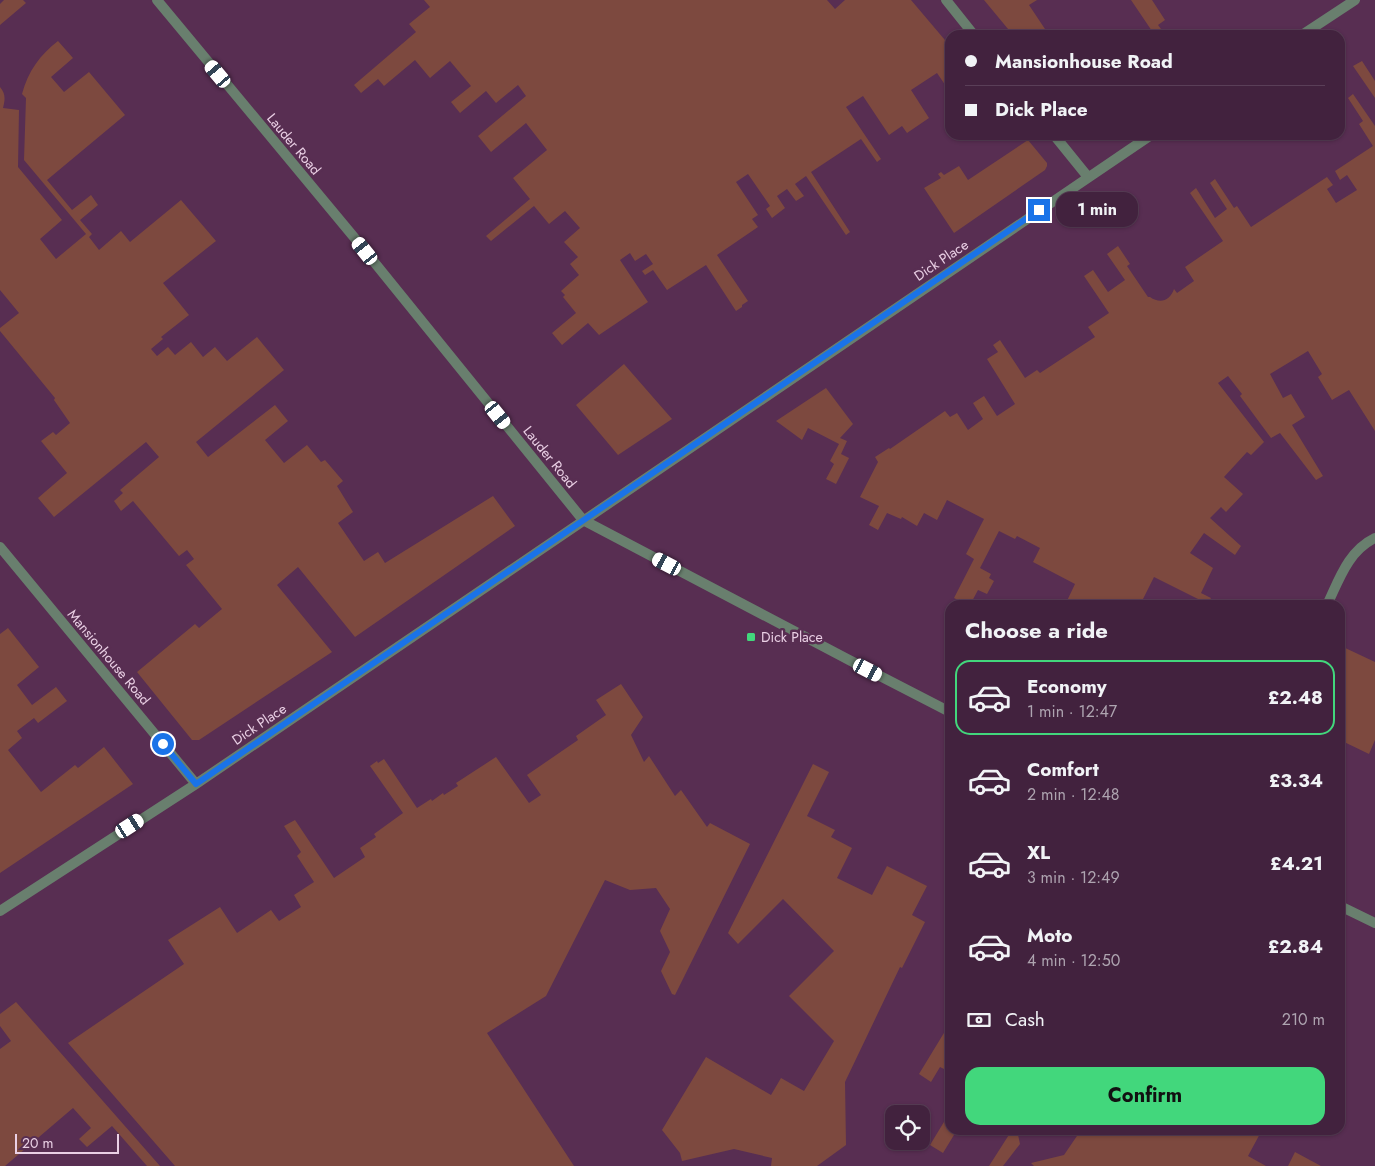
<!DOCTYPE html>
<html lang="en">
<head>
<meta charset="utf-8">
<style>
  body { margin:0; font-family:Jost,sans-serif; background:#4c2f49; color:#f1f3f6; height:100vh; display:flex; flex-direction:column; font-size:19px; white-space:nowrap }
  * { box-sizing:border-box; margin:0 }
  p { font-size:16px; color:#aea4b0 }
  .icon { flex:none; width:28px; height:28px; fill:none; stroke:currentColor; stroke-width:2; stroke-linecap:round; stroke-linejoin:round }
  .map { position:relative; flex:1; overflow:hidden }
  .details { position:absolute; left:945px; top:600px; width:400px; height:535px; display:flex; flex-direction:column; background:#42223e; border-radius:15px; box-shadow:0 1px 4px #0004,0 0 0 1px #5a3f58 }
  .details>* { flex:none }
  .hud { position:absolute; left:945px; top:30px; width:400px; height:110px; border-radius:15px; box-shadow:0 1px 4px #0004,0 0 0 1px #5a3f58; display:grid; align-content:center; height:110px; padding:0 20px; background:#42223e }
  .controls { position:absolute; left:885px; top:1105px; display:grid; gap:10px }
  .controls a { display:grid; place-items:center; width:45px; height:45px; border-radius:10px; background:#42223e; box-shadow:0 1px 4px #0004,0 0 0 1px #5a3f58; font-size:25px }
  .scale { position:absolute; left:15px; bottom:12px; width:104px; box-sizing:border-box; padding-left:5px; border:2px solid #ead0e5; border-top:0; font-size:14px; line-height:18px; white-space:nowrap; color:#ead0e5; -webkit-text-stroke:4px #582e52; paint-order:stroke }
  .end { position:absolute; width:22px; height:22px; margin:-11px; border:6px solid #1a73e8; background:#fff; box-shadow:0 0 0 2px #fff }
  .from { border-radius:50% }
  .bubble { position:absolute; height:35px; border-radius:15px; background:#42223e; box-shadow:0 1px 4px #0004,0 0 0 1px #5a3f58; font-size:16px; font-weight:700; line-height:35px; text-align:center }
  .car { position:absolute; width:15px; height:30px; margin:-15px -8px; border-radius:6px; box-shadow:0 0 4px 1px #0007; background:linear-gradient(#fff 24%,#345 0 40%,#fff 0 76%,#345 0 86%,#fff 0) }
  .hud b { display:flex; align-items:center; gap:18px; height:48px; font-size:19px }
  .hud b+b { border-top:1px solid #5a3f58 }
  .hud i { width:12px; height:12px; background:#f1f3f6 }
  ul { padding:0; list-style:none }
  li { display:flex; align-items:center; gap:15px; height:75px; margin:0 10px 8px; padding:0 10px; border:2px solid transparent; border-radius:15px }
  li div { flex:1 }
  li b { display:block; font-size:19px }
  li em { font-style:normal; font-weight:700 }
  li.active { border-color:#42d77c }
  li>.icon { width:45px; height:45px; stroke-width:1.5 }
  h2 { padding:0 20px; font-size:22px; line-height:60px }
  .pay { display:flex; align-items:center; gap:12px; height:55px; padding:0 20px; font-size:19px }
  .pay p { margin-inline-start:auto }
  .action { display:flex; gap:10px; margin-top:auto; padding:10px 20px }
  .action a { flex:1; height:58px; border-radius:15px; background:#42d77c; color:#111; font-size:20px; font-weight:700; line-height:58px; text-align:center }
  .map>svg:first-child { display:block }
  .green { fill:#7d493f }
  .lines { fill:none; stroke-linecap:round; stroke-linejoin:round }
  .minor { stroke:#697f6e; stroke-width:10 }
  .route { stroke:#1a73e8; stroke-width:6 }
  .poi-dot { fill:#42d77c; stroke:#582e52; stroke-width:2 }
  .labels { text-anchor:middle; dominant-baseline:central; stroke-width:5; stroke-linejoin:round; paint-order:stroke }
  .street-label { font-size:14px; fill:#ead0e5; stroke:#582e52 }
  .poi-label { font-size:14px; fill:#ead0e5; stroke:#582e52; text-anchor:start }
</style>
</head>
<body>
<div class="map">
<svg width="1375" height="1166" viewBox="0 0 1375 1166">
  <rect width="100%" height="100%" fill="#582e52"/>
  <path class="green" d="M4,0h19l3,3 -26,22v-21z
    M424,0h403l8,9 10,-9h66l39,46v46l-13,-19 -26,17 18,28 -22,15 -5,-7 -13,9 -26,-39 -17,11 35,52 -4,3 -16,-23 -50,33 39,60 -4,3 -40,-59 -11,8 9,12 -8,5 -9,-12 -10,7 8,12 -13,10 -6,-9 4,-3 -22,-32 -12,8 22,33 -6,4 6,8 -41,28 31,46 -6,4v2l-6,4 -30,-46 -39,25 -14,-20 -8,5 -3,-4 11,-7 -7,-10 -11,7 -5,-8 -10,7 28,42 -49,33 -11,-12 -26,22 -10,-12 24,-20 -13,-16 2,-2 -4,-4 18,-16 -9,-11 8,-7 -14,-15 16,-14 -15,-17 -16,13 -15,-18 -43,35 -5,-5 44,-37 -17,-21 34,-28 -21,-27 -35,29 -13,-16 48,-40 -8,-11 -22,18 -10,-12 -26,22 -9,-11 20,-16 -21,-25 -20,17 -15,-18 -31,26 -6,-7 -17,14 -7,-8 62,-53 -7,-8 21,-17z
    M984,0h53l-8,5 20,30h-36z
    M1131,0h21l13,20 -7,5 3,4 -7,5z
    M58,41l15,17 -22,19 13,15 25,-20 36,43 -78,65 25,30 19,-15 7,10 -18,15 12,14 -3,3 10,13 22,-19 9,11 51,-42 35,41 -53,42 26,32 -28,22 2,2 -12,10 6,7 11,-9 7,8 16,-13 12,15 12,-10 12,14 30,-24 27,33 -88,72 12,15 67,-52 13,16 -23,19 19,23 23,-18 14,17 4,-2 18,21 -6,5 16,26 -15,11 26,38 14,-9 7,11 108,-67 22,30 -160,111 -57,-70 -21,18 55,67 -133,88h-7l-55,-68 58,-48 4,4 23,-19 -36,-44 8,-6 -7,-9 -8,6 -46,-55 -12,10 -7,-10 9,-8 -3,-3 39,-33 -13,-15 -92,75 -16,-19 29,-25 -26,-32 12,-9 3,3 14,-12 -16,-23 1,-2 -55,-67v-3l19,-15 -19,-23v-203c6,7 5,13 3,21l16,2 -1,57 44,53 -22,19 16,20 30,-25 -62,-74 2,-62 -4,-4c6,-23 18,-39 36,-53z
    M1362,61l13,20v17l-22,-32z
    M1353,94l22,32v305l-26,-41 -17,10 -14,-23 4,-3 -14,-23 -38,23 13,24 8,-4 14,23 -13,8 31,51 -7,4 -36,-47 -9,5 -31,-42 2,-2 -14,-18 -10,7 46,59 -13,13 -4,-3 -23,25 19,17 -17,18 -5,-5 -11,11 31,28 -6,9 -31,-22 -14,20 23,15 -12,25 10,5 -4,7h-6l1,-4 -48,-24 -14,28h-75l10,-21 -42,-22 7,-14 -23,-12 -2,3 -16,-8 -19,37 11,6 -2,4 5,3 -7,13 -9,-4 -8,15h-2l-14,-7 20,-39 -8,-5 18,-35 -37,-19 -10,20 -13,-7 -7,13 -15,-9 -1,2 -14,-6 -9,17 -9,-5 10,-19 -19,-9 18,-35 -3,-5 14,-9 1,1 55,-38 5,6 7,-4 11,17 15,-11 -10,-16 11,-7 13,20 18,-12 -28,-45 11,-7 -5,-7 7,-5 25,38 12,-8 3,3 55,-36 -7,-10 21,-14 -25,-37 9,-6 15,22 17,-12 -18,-26 11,-8 12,18 -3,2 21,31h2c10,7 20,4 24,-8l3,4 17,-12 -9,-14 38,-26 -33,-48 6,-5 19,30 12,-9 -17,-26 5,-4 19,29 3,-2 14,21 76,-50 6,8 -6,4 9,14 21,-13 -10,-15 -7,5 -5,-9 38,-25 -14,-22 4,-3 -15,-23z
    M1028,140l19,23v3l-2,4 -91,63 -30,-45 17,-10 -3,-4 3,-2 3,3 15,-9 9,14z
    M624,364l48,55 -54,36 -42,-50z
    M826,388l27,36 -13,14 7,3 -6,13 8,4 -13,26 -10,-5 8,-15 -4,-3 9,-17 -31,-16 -6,12 -26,-19z
    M8,628l31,39 -22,18 15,20 24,-18 11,14 -29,22 -4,-5 -17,13 5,7 -14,12 33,42 34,-27 3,3 26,-21 29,37 -133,89v-239z
    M1341,646l34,16v78l-6,14 -29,-14v-92z
    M621,684l22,33 -12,18 13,27 5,-6 26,40 6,-6 26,37 3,-4 40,21 -75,151 -3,-1 -11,-23 9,-19 -10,-21 10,-22 -14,-21 -26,2 -25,-10 -59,116 -59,37 87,133h-399l-107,-123 116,-79 -16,-24 52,-33 17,26 34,-23 8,11 22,-14 -7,-12 20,-13 -17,-26 4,-4 -17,-26 11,-6 39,58 31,-21 -5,-9 16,-11 -2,-3 29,-21 -33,-47 7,-5 1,2 6,-4 33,49 14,-9 1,2 11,-8 1,2 14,-9 -2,-3 40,-26 33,46 12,-8 -14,-20 51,-35 -2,-4 30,-21 -10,-15z
    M813,764l16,8 -22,44 28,14 -4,7 21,11 -15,30 35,17 15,-29 40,20 -15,29 13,7 -23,46 -2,-1 -55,115 1,63 -29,21h-46l1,-8 -38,-9 -52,12 -2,-8 -18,-23 44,-73 65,38 10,-17 23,13 30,-50 -45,-45 45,-45 -51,-52 -45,45 -10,-11z
    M16,1002l144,164h-13l-35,-40 -25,21 -8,-8 12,-11 -18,-20 -68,58h-5v-117l11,-8 -11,-15v-12z
    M950,1023v49l-10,-5 -9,15 -12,-8z
    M950,1112v18h7l-14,23 -13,-8z
    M1012,1130h5l3,14 -17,22h-14z
    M1081,1130h181l-14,26 18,10h-232l-3,-3 33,-8z
    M1295,1152l26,14h-33z"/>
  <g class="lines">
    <path class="minor" d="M157,0l196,236 230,284 268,141 99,51
      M946,0l28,35
      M1302,35l53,-35
      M1054,135l34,42
      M0,547l196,237
      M1327,605c12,-25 21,-54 48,-67
      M1340,906l35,17
      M0,911l196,-127 955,-649"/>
  </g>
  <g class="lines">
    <path class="route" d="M163,744l33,40 843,-574"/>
  </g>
  <rect class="poi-dot" x="746" y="632" width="10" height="10" rx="2.5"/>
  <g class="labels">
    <g class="street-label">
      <text transform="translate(294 144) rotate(50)">Lauder Road</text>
      <text transform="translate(941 260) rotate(-34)">Dick Place</text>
      <text transform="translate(550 457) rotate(51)">Lauder Road</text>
      <text transform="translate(109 657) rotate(50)">Mansionhouse Road</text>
      <text transform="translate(259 724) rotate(-34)">Dick Place</text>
    </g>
    <g class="poi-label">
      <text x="761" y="637">Dick Place</text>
    </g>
  </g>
</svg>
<div class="controls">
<a><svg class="icon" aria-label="locate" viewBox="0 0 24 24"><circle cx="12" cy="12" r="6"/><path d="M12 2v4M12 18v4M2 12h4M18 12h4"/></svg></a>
</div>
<div class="scale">20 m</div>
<i class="end from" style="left:163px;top:744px"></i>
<i class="end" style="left:1039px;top:210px"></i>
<div class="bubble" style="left:1056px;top:192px;width:82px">1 min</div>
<i class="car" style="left:218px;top:74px;rotate:320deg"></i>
<i class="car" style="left:365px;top:251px;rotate:321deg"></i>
<i class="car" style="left:498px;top:415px;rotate:141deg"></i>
<i class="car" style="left:667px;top:564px;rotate:298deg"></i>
<i class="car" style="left:868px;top:670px;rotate:117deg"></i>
<i class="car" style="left:130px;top:826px;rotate:57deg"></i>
<div class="hud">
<b><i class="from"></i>Mansionhouse Road</b>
<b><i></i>Dick Place</b>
</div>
<section class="details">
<h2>Choose a ride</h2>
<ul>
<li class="active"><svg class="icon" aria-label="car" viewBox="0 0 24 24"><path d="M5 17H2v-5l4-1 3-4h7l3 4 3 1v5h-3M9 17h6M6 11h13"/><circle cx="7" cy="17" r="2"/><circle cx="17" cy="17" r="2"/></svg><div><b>Economy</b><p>1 min · 12:47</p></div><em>£2.48</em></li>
<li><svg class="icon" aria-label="car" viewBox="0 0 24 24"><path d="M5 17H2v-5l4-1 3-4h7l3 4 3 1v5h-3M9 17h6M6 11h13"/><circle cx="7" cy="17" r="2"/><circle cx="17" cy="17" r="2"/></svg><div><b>Comfort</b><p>2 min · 12:48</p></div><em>£3.34</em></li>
<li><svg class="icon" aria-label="car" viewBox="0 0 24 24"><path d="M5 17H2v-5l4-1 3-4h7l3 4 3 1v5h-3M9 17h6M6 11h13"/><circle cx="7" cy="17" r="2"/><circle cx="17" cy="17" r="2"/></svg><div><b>XL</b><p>3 min · 12:49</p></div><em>£4.21</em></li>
<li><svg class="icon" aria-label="car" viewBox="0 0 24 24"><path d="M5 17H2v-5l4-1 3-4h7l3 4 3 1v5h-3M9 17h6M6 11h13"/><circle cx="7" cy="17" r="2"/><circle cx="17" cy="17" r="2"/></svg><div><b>Moto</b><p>4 min · 12:50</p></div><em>£2.84</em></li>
</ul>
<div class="pay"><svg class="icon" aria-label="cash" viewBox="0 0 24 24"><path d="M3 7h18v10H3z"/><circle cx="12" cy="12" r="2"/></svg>Cash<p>210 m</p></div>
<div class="action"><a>Confirm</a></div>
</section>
</div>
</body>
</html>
